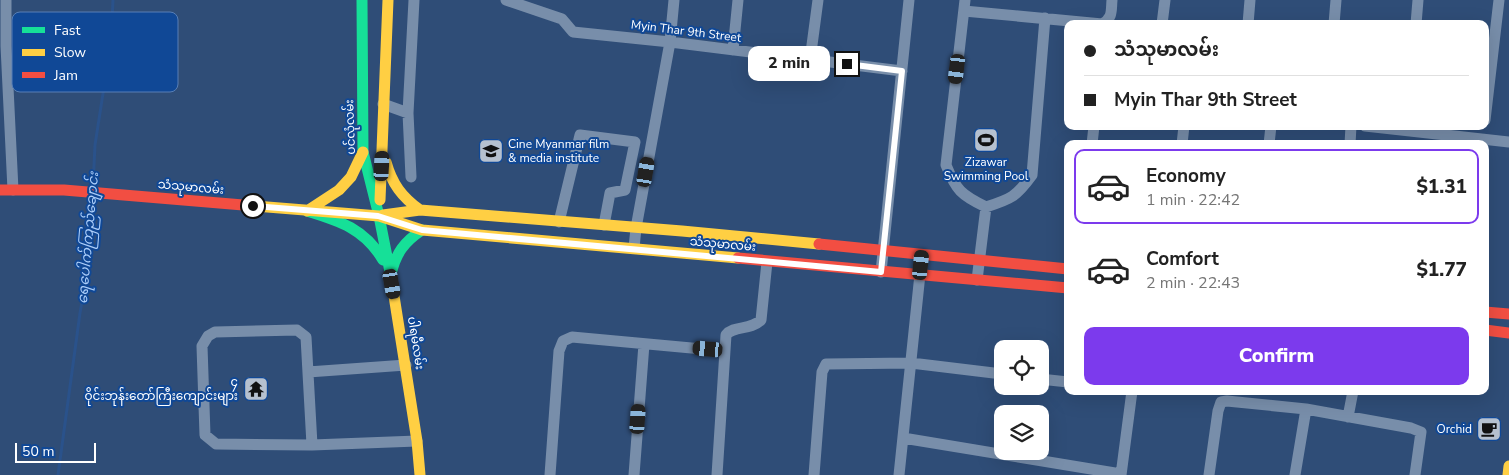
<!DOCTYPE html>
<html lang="en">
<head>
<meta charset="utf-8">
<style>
  body { margin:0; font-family:"Nunito Sans","Noto Sans Myanmar",sans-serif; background:#f6f6f6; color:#222; height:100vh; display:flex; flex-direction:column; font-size:19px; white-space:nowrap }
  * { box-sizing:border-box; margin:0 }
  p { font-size:16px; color:#767676 }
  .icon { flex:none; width:28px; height:28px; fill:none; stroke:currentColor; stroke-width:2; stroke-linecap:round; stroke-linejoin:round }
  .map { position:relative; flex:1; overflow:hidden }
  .side { position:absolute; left:1064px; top:140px; width:425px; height:255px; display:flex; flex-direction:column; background:#fff; border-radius:10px; box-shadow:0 5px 20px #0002 }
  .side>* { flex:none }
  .banner { position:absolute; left:1064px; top:20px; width:425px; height:110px; border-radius:10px; box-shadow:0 5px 20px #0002; display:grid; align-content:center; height:110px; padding:0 20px; background:#fff }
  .buttons { position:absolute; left:994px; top:340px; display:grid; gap:10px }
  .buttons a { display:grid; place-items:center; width:55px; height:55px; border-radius:10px; background:#fff; box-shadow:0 5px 20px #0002; font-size:25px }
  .scale { position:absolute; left:15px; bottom:12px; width:81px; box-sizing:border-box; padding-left:5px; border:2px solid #fff; border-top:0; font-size:14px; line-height:18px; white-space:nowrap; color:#fff; -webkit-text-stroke:4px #104896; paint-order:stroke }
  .end { position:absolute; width:22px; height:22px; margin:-11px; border:6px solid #fff; background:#111; box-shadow:0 0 0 2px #111 }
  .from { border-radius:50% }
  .bubble { position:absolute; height:35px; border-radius:10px; background:#fff; box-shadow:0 5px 20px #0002; font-size:16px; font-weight:800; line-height:35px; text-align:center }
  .car { position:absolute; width:15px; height:30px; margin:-15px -8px; border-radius:6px; box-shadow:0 0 4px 1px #0007; background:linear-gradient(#222 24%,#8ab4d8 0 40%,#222 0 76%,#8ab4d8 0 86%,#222 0) }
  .banner b { display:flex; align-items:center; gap:18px; height:48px; font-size:19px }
  .banner b+b { border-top:1px solid #e0e0e0 }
  .banner i { width:12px; height:12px; background:#222 }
  ul { padding:9px 0 0; list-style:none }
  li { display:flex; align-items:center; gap:15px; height:75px; margin:0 10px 8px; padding:0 10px; border:2px solid transparent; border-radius:10px }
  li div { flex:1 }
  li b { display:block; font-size:19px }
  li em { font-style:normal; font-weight:800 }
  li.active { border-color:#7c3aed }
  li>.icon { width:45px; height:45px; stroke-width:1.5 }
  .cta { display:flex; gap:10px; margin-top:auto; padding:10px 20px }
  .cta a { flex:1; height:58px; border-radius:10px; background:#7c3aed; color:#fff; font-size:20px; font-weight:800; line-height:58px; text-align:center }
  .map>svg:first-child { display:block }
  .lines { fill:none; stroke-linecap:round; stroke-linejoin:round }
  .stream { stroke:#2a528b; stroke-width:3 }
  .street { stroke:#788eaa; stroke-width:11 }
  .fast { stroke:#16e098; stroke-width:11 }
  .slow { stroke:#ffcf43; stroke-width:11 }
  .jam { stroke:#f24e42; stroke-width:11 }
  .route { stroke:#fff; stroke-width:6 }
  .labels { text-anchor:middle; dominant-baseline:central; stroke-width:4; stroke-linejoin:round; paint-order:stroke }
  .street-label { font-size:12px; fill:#fff; stroke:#104896 }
  .poi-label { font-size:12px; fill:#fff; stroke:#104896; text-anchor:end }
  .water-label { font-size:14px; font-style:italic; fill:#accefa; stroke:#104896 }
  .key { fill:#104896; stroke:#587fb6; stroke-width:1 }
  .key-label { font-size:14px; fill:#fff }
</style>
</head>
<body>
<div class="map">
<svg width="1509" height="475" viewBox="0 0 1509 475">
  <rect width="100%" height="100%" fill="#2f4d77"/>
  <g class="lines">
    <path class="stream" d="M93,187l2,-42 16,-103 2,-42
      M58,475l22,-162 8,-45 4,-73"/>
    <path class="street" d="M6,0v46l7,144
      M506,0l56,19 11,13 97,10 232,29
      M965,0l-19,165c10,25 15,30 40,42 25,-8 30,-10 46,-32l13,-157
      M964,11l138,13c11,-6 9,-13 10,-24
      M1162,24l3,-24
      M1248,24l2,-24
      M1334,24l2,-24
      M1416,24l2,-24
      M733,50l5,-50
      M810,60l8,-60
      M383,104l25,9
      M1485,120l14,-120
      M1365,126l144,16
      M1092,144l2,-18
      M1182,144l2,-18
      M1269,144l2,-18
      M1350,144l1,-18
      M411,177l-3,-64 6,-113
      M559,222l21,-87 55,7 -10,48 -15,3 -6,32
      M634,248l2,-20 34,-186 4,-42
      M881,272l28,-272
      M977,280l9,-73
      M308,372l98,-7
      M1040,379l28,3
      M1348,417l5,-26
      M903,438l218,36
      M312,445l-6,-108 -9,-7 -82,2 -7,4 -6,10 3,89 11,9 96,1 105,-4
      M550,475l9,-124 4,-10 9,-4 152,14
      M634,475l10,-131
      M717,475l9,-140c8,-10 24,-4 35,-15l6,-58
      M814,475l8,-103 4,-8 85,-1 91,11
      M899,475l23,-220
      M1121,475l11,-84
      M1209,475l9,-64 3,-9 6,-1 79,8 105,19 10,4 -6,43
      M1295,475l11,-66"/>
    <path class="fast" d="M362,0l1,152 16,64 12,61
      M307,211c33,10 58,18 76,49
      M391,274c5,-21 13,-32 31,-44"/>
    <path class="slow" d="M386,162c6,22 16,35 34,48
      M380,200l8,-200
      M255,206l124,10
      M307,211l32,-21 12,-13 12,-25
      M383,215l37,-5 262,21 137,13
      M379,216l43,14 316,28
      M391,277l26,164 3,34
      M1508,475l1,-9"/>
    <path class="jam" d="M0,190h64l191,16
      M819,244l249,25
      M738,258l330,30
      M1485,312l24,2
      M1485,330l24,3"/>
  </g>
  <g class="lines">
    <path class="route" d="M253,206l125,10 44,14 459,42 21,-201 -55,-7"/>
  </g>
  <defs>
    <symbol id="stadium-square" viewBox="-11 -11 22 22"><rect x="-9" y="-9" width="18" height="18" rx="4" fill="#b6c1cf" stroke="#104896"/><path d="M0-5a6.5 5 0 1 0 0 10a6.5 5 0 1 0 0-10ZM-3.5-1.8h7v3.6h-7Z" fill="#111"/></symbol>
    <symbol id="university-square" viewBox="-11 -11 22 22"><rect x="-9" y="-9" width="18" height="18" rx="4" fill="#b6c1cf" stroke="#104896"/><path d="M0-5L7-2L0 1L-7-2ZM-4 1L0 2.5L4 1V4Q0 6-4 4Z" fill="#111"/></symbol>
    <symbol id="temple-square" viewBox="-11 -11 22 22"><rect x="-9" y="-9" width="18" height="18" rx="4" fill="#b6c1cf" stroke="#104896"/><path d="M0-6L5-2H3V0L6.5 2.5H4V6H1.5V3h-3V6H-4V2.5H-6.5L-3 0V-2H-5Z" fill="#111"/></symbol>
    <symbol id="cafe-square" viewBox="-11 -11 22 22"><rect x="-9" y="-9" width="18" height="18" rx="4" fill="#b6c1cf" stroke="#104896"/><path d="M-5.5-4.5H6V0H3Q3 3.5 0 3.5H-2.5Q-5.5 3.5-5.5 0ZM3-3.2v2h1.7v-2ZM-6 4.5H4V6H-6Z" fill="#111"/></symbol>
  </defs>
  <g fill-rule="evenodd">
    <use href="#stadium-square" x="972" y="126" width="28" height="28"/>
    <use href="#university-square" x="477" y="137" width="28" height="28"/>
    <use href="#temple-square" x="242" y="375" width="28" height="28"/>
    <use href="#cafe-square" x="1475" y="415" width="28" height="28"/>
  </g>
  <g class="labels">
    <g class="street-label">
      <text transform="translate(686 31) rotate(7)">Myin Thar 9th Street</text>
      <text transform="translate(350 127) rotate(-92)">ပင်လုံလမ်း</text>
      <text transform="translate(191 187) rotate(5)">သံသုမာလမ်း</text>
      <text transform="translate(723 244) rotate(5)">သံသုမာလမ်း</text>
      <text transform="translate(416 343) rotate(81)">ပါရမီလမ်း</text>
    </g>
    <g class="poi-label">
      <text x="508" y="144" text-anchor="start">Cine Myanmar film<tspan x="508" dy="14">&amp; media institute</tspan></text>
      <text x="986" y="162" text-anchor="middle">Zizawar<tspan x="986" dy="14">Swimming Pool</tspan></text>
      <text x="238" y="382">၄<tspan x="238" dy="14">ဝိုင်းဘုန်းတော်ကြီးကျောင်းများ</tspan></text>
      <text x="1472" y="429">Orchid</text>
    </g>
    <g class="water-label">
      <text transform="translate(88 238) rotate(-85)">ရေပေါက်ကြည်ချောင်း</text>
    </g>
  </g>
  <rect x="12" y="12" width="166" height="80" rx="8" class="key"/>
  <rect x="22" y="27" width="23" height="6" fill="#16e098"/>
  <rect x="22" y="49" width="23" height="7" fill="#ffcf43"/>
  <rect x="22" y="72" width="23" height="6" fill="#f24e42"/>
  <g class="key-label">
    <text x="54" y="35">Fast</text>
    <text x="54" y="57">Slow</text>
    <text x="54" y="80">Jam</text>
  </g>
</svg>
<div class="buttons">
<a><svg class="icon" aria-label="locate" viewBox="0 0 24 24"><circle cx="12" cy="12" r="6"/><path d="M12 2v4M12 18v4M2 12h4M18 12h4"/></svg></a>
<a><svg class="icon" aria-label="layers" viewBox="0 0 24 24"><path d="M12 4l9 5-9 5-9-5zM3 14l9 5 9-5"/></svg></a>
</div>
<div class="scale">50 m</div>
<i class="end from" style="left:253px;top:206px"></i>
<i class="end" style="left:847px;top:64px"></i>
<div class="bubble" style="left:748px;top:46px;width:82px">2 min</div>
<i class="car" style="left:957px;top:69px;rotate:187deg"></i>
<i class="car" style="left:382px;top:166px;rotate:3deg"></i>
<i class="car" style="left:646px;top:172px;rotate:10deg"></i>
<i class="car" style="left:921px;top:265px;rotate:6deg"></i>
<i class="car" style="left:392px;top:284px;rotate:170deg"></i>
<i class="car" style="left:708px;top:349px;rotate:275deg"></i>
<i class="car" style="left:638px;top:419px;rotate:4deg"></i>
<div class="banner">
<b><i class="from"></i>သံသုမာလမ်း</b>
<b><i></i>Myin Thar 9th Street</b>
</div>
<section class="side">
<ul>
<li class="active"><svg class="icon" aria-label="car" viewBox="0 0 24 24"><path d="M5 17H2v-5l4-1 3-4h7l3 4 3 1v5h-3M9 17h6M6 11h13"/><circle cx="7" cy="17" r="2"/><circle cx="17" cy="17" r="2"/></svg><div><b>Economy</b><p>1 min · 22:42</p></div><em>$1.31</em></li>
<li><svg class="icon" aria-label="car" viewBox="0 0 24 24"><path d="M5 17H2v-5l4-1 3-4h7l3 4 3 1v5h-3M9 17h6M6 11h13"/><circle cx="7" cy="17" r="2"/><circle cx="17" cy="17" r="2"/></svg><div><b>Comfort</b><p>2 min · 22:43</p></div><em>$1.77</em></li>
</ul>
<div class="cta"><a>Confirm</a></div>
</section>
</div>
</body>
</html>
